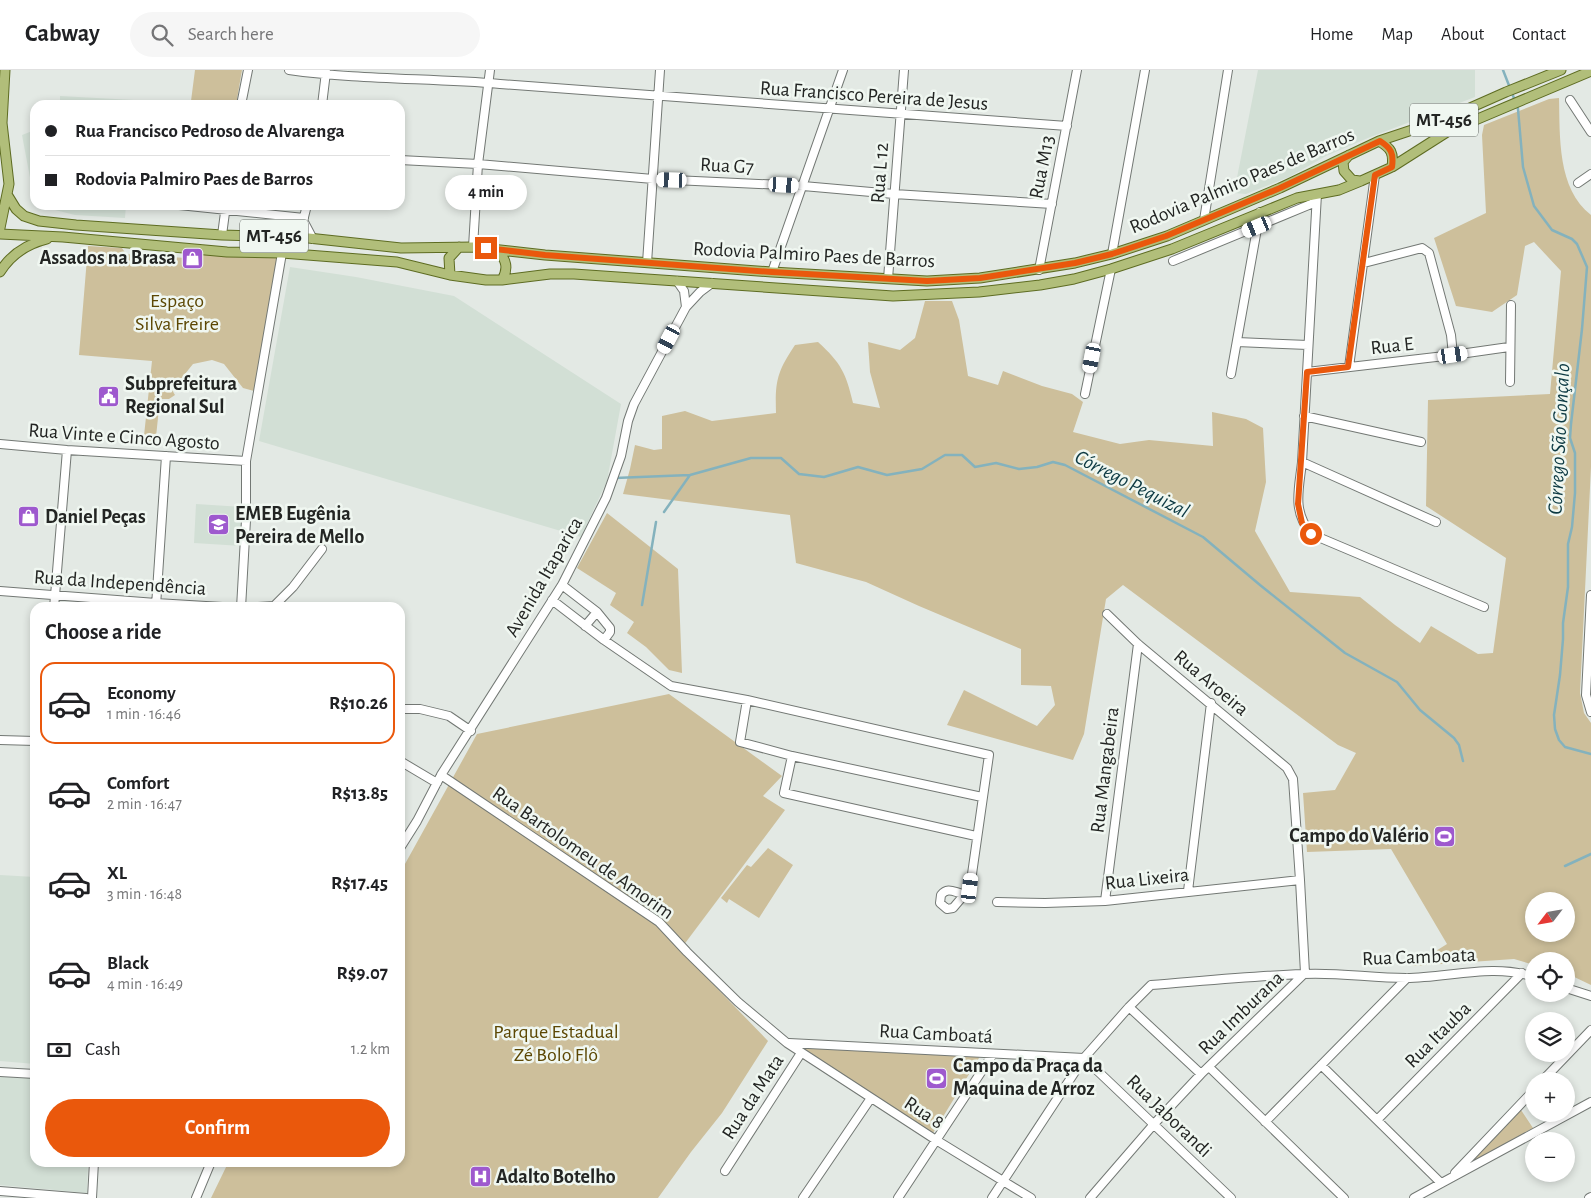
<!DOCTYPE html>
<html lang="en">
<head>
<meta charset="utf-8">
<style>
  body { margin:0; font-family:"Alegreya Sans",sans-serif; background:#f6f6f6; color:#202124; height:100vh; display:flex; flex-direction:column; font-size:19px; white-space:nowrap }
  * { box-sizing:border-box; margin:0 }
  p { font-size:16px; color:#757577 }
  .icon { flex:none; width:28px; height:28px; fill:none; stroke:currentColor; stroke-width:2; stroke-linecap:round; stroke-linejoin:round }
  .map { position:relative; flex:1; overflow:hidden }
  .sheet { position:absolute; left:30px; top:532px; width:375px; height:565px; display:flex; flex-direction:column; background:#fff; border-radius:15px; box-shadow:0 2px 8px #0003 }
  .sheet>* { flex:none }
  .hud { position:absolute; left:30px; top:30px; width:375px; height:110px; border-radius:15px; box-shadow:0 2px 8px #0003; display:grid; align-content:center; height:110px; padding:0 15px; background:#fff }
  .needle { width:32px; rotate:239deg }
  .fabs { position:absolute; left:1525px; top:822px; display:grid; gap:10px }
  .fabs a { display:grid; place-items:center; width:50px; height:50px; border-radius:50%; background:#fff; box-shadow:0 2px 8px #0003; font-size:25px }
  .end { position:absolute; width:22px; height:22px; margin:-11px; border:6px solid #ea580c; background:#fff; box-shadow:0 0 0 2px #fff }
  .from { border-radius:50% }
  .bubble { position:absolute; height:35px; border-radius:18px; background:#fff; box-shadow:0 2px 8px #0003; font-size:16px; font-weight:600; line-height:35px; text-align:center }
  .car { position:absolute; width:15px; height:30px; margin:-15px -8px; border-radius:6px; box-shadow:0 0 4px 1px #0007; background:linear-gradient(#fff 24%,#345 0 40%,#fff 0 76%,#345 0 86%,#fff 0) }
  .hud b { display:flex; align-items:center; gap:18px; height:48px; font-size:19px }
  .hud b+b { border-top:1px solid #e0e0e0 }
  .hud i { width:12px; height:12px; background:#202124 }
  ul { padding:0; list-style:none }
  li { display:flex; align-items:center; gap:15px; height:82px; margin:0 10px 8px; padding:0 5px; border:2px solid transparent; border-radius:15px }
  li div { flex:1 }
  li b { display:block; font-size:19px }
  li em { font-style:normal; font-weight:600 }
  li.current { border-color:#ea580c }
  li>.icon { width:45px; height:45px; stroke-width:1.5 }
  h2 { padding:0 15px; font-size:22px; line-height:60px }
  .pay { display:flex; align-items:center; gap:12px; height:55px; padding:0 15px; font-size:19px }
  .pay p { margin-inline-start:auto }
  .cta { display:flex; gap:10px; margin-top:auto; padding:10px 15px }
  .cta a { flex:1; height:58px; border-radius:30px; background:#ea580c; color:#fff; font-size:20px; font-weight:600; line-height:58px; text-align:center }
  header { display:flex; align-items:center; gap:30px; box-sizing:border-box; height:70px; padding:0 25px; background:#fff; border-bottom:1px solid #e0e0e0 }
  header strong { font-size:24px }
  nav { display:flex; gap:28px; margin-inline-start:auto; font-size:18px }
  .search { width:350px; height:45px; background:#f6f6f6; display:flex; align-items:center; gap:12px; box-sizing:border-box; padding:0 18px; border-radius:28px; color:#757577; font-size:19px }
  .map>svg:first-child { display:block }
  .built { fill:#d2dfd5 }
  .green { fill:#cdbf9b; fill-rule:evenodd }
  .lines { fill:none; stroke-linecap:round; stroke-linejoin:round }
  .stream { stroke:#84b2bd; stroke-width:2.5 }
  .minor-casing { stroke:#737874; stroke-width:10 }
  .major-casing { stroke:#5e6c22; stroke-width:11 }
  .minor { stroke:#fff; stroke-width:8 }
  .major { stroke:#b1be7a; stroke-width:9 }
  .route { stroke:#ea580c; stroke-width:6 }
  .labels { text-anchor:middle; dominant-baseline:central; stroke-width:5; stroke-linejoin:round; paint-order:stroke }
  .shield { fill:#f0f7f1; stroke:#606461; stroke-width:1 }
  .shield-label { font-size:19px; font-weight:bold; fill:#232523 }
  .street-label { font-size:20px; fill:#232523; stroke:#f0f7f1 }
  .poi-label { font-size:20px; font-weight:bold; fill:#232523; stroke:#f0f7f1; text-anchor:start }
  .park-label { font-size:20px; fill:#5c4703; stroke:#f0f7f1 }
  .water-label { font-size:21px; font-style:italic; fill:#0c3942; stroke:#f0f7f1 }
</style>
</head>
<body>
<header>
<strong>Cabway</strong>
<div class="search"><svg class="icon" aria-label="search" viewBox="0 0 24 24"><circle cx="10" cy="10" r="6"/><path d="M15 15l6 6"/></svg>Search here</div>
<nav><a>Home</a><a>Map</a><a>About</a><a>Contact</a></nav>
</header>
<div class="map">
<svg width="1591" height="1128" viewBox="0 0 1591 1128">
  <rect width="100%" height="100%" fill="#e3e9e4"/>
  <path class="built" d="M1258,0h217v27l-107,41 -42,18 -37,21 -43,17 -12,-1z
    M60,26l74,4v5h-74z
    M35,60v74l-13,-69z
    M35,135h91l-1,13 -50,-3z
    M290,197l66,10 98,19 167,108 -14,77 -26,56 -322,-96z
    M196,434l47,3 -1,39 -48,-3z
    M0,805l35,2v187l-35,-3z
    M0,1002l35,3v87l53,1 -1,30 -87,-8z"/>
  <path class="green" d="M195,0h47l-6,35h-102v-5l57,1z
    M1559,28c1,38 -2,91 32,117v252l-11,226 4,20 7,10v262l-25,-12v-12h-32v4l-20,-6 -102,7 35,-22 -56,-95 -84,3 -4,-59 32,-3 21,-37 -18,-8 -215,-160 -17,14 -22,135 -11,26 -126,-35 17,-35 73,36 18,-21 -4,-19 -30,-1v-36l-102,-43 -53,-24 -70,-19 -6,-48 -167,-21 7,-25 5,-24 19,5 8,-1v-33l23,-5 27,10 64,-8c-1,-32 1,-41 19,-68l23,-3c23,21 28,31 35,61l27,5 -10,-36 -2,-30 32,8 15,-12 10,-37h27l7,19 9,56 30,9 5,-14 39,15 30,8 11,8 -10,30 47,12 29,-4 64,6 -1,-34 34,7 17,9 3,54 -11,49 35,61 70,5 35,28 25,18 11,-17 47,28 15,-1 13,-95 -80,-52 2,-106 122,-6 11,-123 -27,-29 -9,4 -8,49 -25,17 -36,-6 -22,-68 52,-25 -4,-78 2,-10 65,-26zM1534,831h32v33h-32z
    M88,176l34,2 4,6 60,4 7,-4 83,3 1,4 -23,130 -11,-3 -19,-24 -12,-4 -19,4 -21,26 3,5 -6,4h-9l-5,47 -12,-1 9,-84 -73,-6z
    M607,443l71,56 4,104 -13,-3 -23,-23 -19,-14 7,-11 -24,-17 6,-12 -39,-25z
    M669,624l113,82 -19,20 22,14 -105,140 88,91 -46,72 -31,39 -33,46h-447l17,-35 172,-1v-289l77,-139z
    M768,778l25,17 -34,53 -30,-19 -2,4 -6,-5 26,-33 4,2z
    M799,978l183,5 -49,80z
    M1521,1040l12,18 -65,37z"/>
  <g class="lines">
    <path class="stream" d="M1503,0l7,18
      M1512,23l6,16 5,58 11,39 18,24 20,9 5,5 10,23 -5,62 -11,95 -1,14 5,15v40l-3,34 -4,17v43l-5,36v16l-3,36 -6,40 1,14 4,11 6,7 26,7
      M615,408l75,-3 61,-17h30l18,16 25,3 34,-10 29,8 35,-6 23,-14h17l13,12 21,-4 23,6 18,-2 16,-5 12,3 138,72 57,48 85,68 52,29 23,28 34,28 5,7 4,16
      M664,442l26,-37
      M642,535l14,-83
      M1565,796l26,-12"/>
    <defs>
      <path id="minor" d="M289,0c70,10 141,8 211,14 189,14 378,28 567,42
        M1570,30l21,32
        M241,35l7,-35
        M322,35l4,-33
        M400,90l78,4 175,15 150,7 91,8 158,10
        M1578,113l13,-9
        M1317,124l-15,268c-3,28 -10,48 9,72l173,73
        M179,135l125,13
        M1204,150l24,-150
        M304,152l9,17
        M222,165l4,-30
        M299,167l8,-32
        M473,177l5,-83 12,-94
        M1112,184l33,-184
        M1173,191l143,-59
        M647,193l13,-193
        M1364,193l58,-15 7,5 22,82 2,20
        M1039,200l38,-200
        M772,202l71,-202
        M888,209l16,-209
        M677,211l7,10 2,16
        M1237,272l71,3
        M1349,297l26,-192
        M1307,302l146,-17 56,-8
        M1231,304l29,-162
        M1510,312l1,-77
        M1085,324l26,-125
        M1304,346l117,26
        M0,374l67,6 179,11
        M1302,392l134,60
        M562,515l35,27 -12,14
        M0,521l156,12 83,5
        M1591,525l-5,100 5,17
        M552,530l52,40 67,46 76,14 242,55 -19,133 -17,20 -6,1 -7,-6 1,-8c7,-9 14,-2 23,-1
        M156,536l10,-150
        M54,538l13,-158
        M241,538l5,-88v-59l36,-208
        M244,538l30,-2 19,-19 29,-38
        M597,542l13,16v4l-6,8
        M747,630l-7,42 52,14 190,41
        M400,639h20l29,7 22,15
        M0,670l35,1
        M792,686l-8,37 192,43
        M400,691l37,22
        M441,705l218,147 28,30 51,50 49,41 149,97 95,58
        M400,778l17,-27 24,-46 121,-190 44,-87 15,-42 7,-35 6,-17 52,-97 14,-15 12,-9
        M1188,821l23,-188
        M1105,831l33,-257
        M997,832l48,1 60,-2 195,-21
        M1566,918l25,8
        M1129,937l72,67
        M789,973l295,15
        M1084,988l147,140
        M1321,995l120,118
        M1209,997l135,131
        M0,1002l35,2
        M1542,1011l49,-51
        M1377,1050l145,-147
        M1265,1052l142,-144
        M725,1101l76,-118
        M1455,1103l79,-83
        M0,1121l86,7
        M92,1128l2,-36
        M196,1128l15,-36
        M803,1128l68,-100
        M898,1128l95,-144
        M992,1128l92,-140 45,-51 22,-22c51,-4 101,-9 152,-11 34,-2 68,4 103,4 42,0 87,-15 128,-1
        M1090,1128l64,-74 47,-50 104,-101 -5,-93 -7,-101 -6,-11 -149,-124 -31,-30
        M1414,1128l177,-96
        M1589,1128l2,-1"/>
      <path id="major" d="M1379,71c12,7 15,12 13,26
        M1349,85l-6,7 1,9 8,9 8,1
        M8,126l8,13 8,7 15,5 37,4 146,10 77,2 102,11 72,-1 72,8 227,17 155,9 53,-3 95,-15 37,-9 55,-18 113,-48 99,-47 66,-22 61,-27 55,-22
        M0,158l9,-44 -7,-61 3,-53
        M0,164l63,3 164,15 55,1 115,9 53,13 36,5h16l48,-6h24l319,22 86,-4 61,-7 34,-6 37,-10 61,-20 125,-51 42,-8 22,-9 31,-14 55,-35 144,-61
        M498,180c8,10 11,18 4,30
        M0,202c11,-18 27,-28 47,-33
        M450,205l-1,-17 10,-11"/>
    </defs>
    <use href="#minor" class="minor-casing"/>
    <use href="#major" class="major-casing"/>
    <use href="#minor" class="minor"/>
    <use href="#major" class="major"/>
  </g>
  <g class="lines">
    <path class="route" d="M486,178l59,7 227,17 155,9 53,-3 95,-15 37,-9 54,-18 114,-48 100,-47c11,7 14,12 12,26l-17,8 -27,192 -41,5 -9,132 4,19 9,11"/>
  </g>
  <defs>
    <symbol id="shop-square" viewBox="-11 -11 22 22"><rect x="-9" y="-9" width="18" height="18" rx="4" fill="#9e59ce" stroke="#f0f7f1"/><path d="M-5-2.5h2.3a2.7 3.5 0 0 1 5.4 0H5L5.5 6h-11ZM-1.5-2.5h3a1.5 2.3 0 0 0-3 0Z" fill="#fff"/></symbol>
    <symbol id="civic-square" viewBox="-11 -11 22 22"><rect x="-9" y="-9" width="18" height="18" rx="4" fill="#9e59ce" stroke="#f0f7f1"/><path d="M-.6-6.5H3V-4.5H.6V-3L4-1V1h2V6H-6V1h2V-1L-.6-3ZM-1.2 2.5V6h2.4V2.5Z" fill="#fff"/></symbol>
    <symbol id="school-square" viewBox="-11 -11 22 22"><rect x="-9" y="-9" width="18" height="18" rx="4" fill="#9e59ce" stroke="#f0f7f1"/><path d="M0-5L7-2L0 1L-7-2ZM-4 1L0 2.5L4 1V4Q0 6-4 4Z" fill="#fff"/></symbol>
    <symbol id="stadium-square" viewBox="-11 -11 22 22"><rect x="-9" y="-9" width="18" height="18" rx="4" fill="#9e59ce" stroke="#f0f7f1"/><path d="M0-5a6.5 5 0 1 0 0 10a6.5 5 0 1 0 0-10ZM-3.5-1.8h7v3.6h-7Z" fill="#fff"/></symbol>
    <symbol id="hospital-square" viewBox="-11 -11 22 22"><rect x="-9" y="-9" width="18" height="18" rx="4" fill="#9e59ce" stroke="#f0f7f1"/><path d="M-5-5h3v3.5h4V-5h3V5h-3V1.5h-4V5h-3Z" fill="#fff"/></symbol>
  </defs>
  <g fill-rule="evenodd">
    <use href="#shop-square" x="180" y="176" width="25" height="25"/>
    <use href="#civic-square" x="96" y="314" width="25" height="25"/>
    <use href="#shop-square" x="16" y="434" width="25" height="25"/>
    <use href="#school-square" x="206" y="442" width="25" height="25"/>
    <use href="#stadium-square" x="1432" y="754" width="25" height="25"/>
    <use href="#stadium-square" x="924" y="996" width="25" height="25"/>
    <use href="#hospital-square" x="468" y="1094" width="25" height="25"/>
  </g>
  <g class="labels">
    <g class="shield">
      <rect x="1410" y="33.5" width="68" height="33" rx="4"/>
      <rect x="240" y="149.5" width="68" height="33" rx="4"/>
    </g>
    <g class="shield-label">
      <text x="1444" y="50">MT-456</text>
      <text x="274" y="166">MT-456</text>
    </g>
    <g class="street-label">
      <text transform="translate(874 26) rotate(4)">Rua Francisco Pereira de Jesus</text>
      <text transform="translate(727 96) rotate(3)">Rua G7</text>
      <text transform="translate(1042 97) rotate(-79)">Rua M13</text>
      <text transform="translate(880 103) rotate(-86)">Rua L 12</text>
      <text transform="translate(1242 111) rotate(-23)">Rodovia Palmiro Paes de Barros</text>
      <text transform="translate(814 185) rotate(3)">Rodovia Palmiro Paes de Barros</text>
      <text transform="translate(1392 276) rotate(-6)">Rua E</text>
      <text transform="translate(124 367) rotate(4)">Rua Vinte e Cinco Agosto</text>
      <text transform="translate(544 507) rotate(-60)">Avenida Itaparica</text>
      <text transform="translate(120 513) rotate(4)">Rua da Independência</text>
      <text transform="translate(1211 613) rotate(40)">Rua Aroeira</text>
      <text transform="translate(1105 700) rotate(-83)">Rua Mangabeira</text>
      <text transform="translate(583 783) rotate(35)">Rua Bartolomeu de Amorim</text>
      <text transform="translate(1147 809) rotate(-6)">Rua Lixeira</text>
      <text transform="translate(1419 887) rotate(-2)">Rua Camboata</text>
      <text transform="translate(1241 943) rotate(-44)">Rua Imburana</text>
      <text transform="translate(936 964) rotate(3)">Rua Camboatá</text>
      <text transform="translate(1438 965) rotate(-45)">Rua Itauba</text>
      <text transform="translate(753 1027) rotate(-57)">Rua da Mata</text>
      <text transform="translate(924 1043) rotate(33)">Rua 8</text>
      <text transform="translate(1169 1046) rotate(44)">Rua Jaborandi</text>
    </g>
    <g class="poi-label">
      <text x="176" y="188" text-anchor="end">Assados na Brasa</text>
      <text x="125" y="314">Subprefeitura<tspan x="125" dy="23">Regional Sul</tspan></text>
      <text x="235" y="444">EMEB Eugênia<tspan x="235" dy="23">Pereira de Mello</tspan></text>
      <text x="45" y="447">Daniel Peças</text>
      <text x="1429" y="766" text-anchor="end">Campo do Valério</text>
      <text x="953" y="996">Campo da Praça da<tspan x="953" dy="23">Maquina de Arroz</tspan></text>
      <text x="496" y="1107">Adalto Botelho</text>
    </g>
    <g class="park-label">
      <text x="177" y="231">Espaço<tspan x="177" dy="23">Silva Freire</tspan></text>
      <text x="556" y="962">Parque Estadual<tspan x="556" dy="23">Zé Bolo Flô</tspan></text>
    </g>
    <g class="water-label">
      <text transform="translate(1559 369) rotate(-87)">Córrego São Gonçalo</text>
      <text transform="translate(1132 414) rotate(27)">Córrego Pequizal</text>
    </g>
  </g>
</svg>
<div class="fabs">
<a><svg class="needle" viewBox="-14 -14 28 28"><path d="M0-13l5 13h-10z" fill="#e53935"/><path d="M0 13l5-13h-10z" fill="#757577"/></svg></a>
<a><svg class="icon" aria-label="locate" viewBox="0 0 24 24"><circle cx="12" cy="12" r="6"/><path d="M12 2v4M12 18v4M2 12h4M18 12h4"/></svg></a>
<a><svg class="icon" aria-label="layers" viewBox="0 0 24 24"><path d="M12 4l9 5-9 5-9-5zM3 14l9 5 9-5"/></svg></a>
<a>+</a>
<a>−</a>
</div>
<i class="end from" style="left:1311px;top:464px"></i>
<i class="end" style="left:486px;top:178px"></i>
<div class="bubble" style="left:445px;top:105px;width:82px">4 min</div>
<i class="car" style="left:672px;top:110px;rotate:272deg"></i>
<i class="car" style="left:784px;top:115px;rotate:93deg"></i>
<i class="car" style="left:1257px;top:157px;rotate:248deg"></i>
<i class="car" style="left:669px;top:269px;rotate:208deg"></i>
<i class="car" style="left:1453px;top:285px;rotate:81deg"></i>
<i class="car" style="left:1092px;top:288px;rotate:191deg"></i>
<i class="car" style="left:970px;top:818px;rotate:7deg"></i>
<div class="hud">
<b><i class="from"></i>Rua Francisco Pedroso de Alvarenga</b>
<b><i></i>Rodovia Palmiro Paes de Barros</b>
</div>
<section class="sheet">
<h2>Choose a ride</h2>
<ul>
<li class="current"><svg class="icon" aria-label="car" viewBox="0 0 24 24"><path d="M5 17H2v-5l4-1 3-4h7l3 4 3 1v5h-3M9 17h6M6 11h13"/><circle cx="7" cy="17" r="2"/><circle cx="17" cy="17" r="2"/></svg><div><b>Economy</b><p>1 min · 16:46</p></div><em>R$10.26</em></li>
<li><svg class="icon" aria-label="car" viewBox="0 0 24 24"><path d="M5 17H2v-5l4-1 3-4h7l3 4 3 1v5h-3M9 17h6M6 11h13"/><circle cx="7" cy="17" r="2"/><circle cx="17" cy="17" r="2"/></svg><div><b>Comfort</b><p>2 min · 16:47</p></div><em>R$13.85</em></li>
<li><svg class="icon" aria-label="car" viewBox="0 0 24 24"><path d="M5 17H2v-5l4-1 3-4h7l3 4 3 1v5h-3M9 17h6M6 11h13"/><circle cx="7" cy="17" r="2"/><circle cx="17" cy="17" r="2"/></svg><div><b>XL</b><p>3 min · 16:48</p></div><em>R$17.45</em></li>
<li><svg class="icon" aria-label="car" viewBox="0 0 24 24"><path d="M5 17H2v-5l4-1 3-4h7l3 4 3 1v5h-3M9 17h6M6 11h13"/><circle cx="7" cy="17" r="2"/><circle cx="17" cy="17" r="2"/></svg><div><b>Black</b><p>4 min · 16:49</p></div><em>R$9.07</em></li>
</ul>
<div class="pay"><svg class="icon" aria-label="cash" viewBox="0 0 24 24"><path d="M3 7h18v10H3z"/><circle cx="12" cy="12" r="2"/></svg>Cash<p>1.2 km</p></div>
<div class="cta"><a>Confirm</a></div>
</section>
</div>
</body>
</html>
